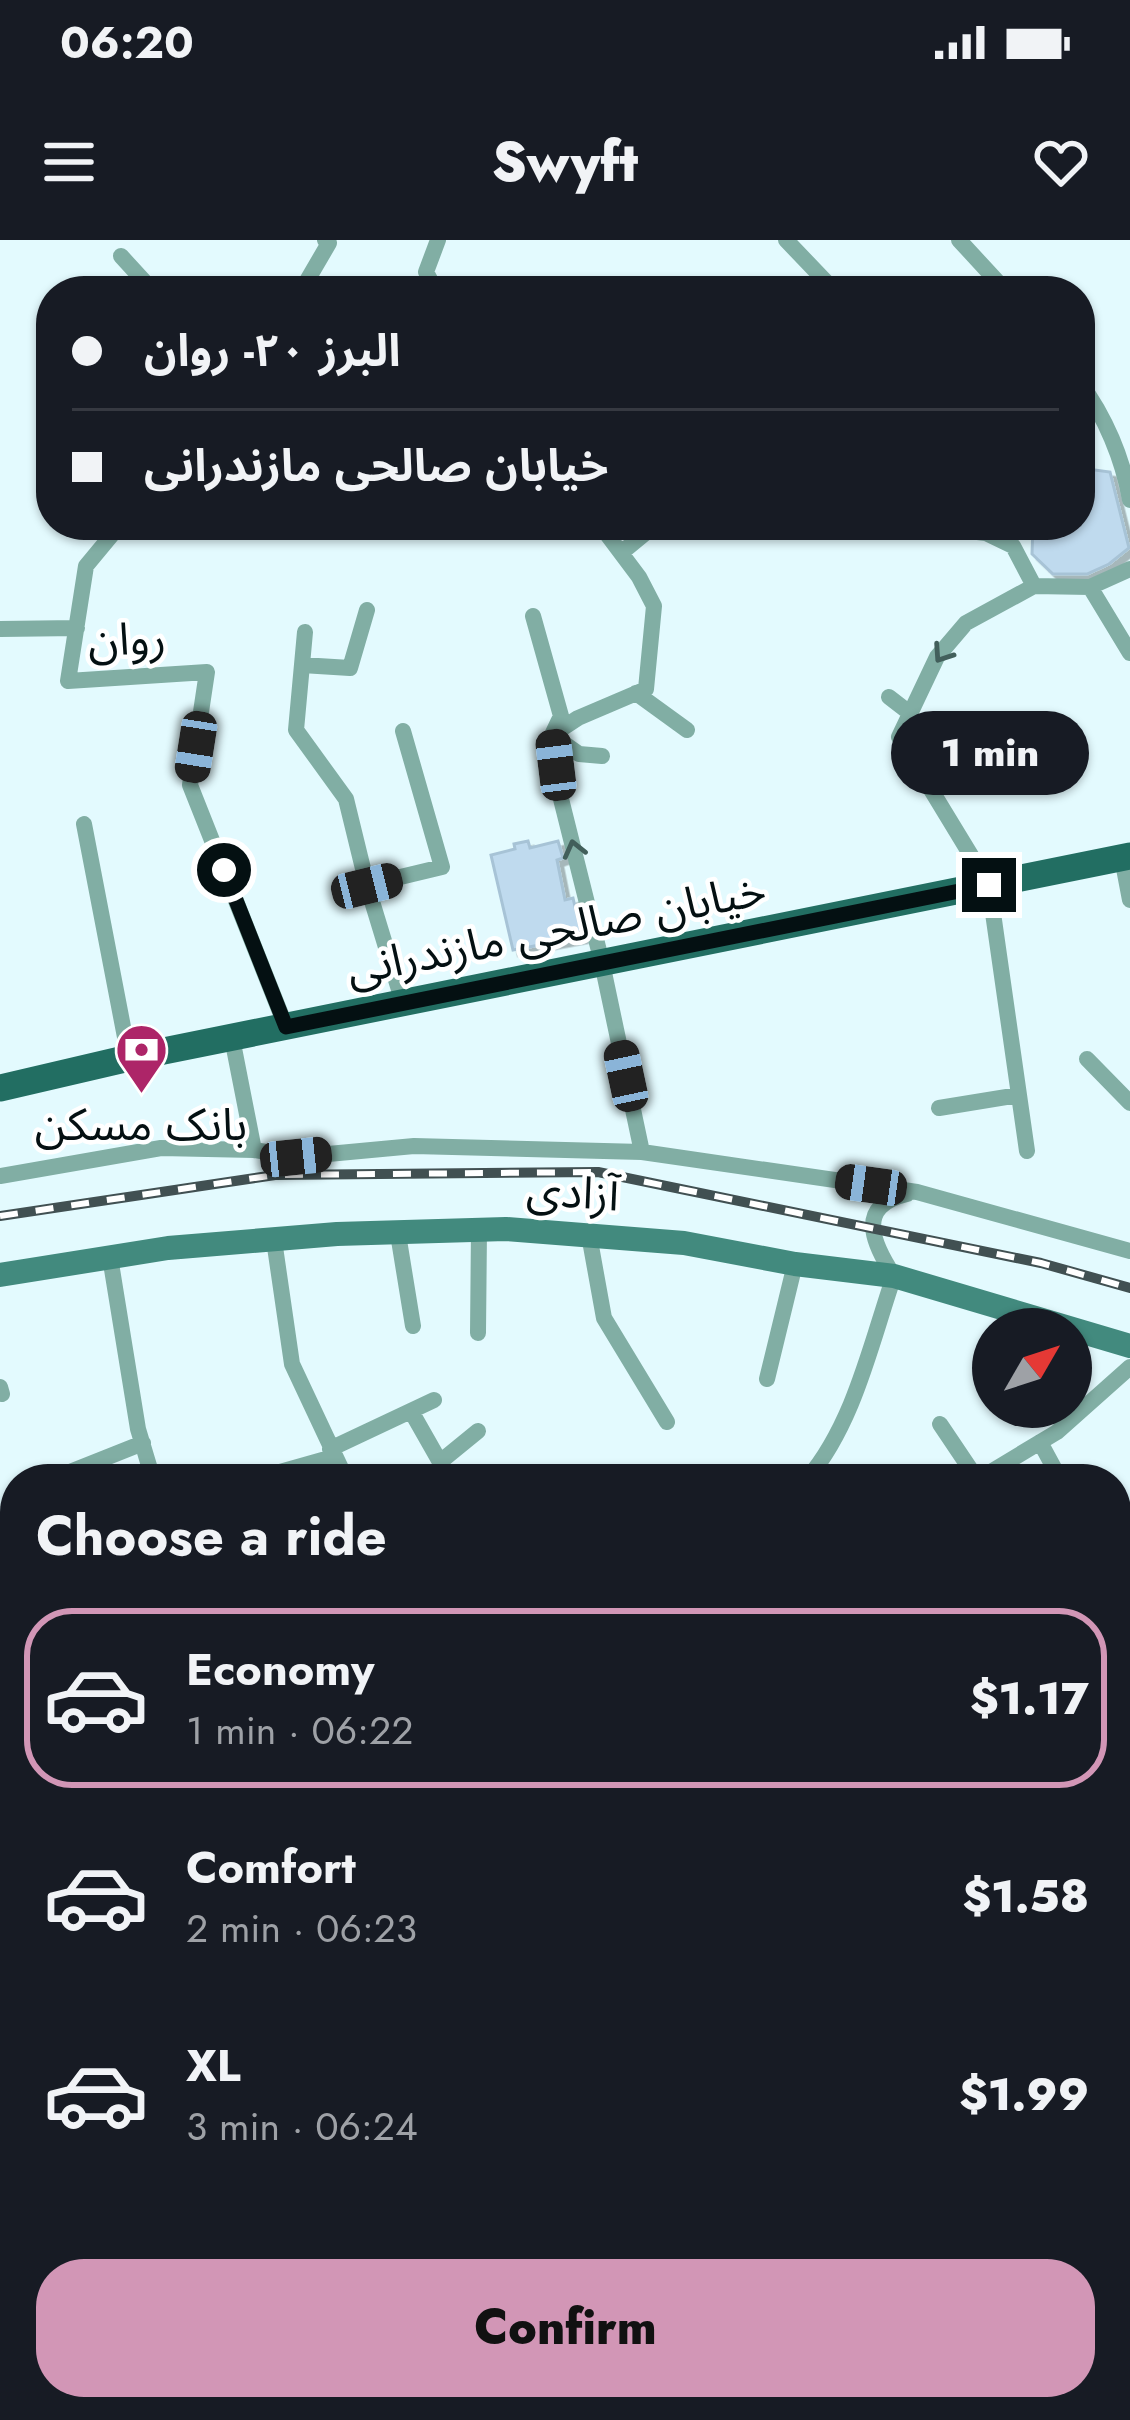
<!DOCTYPE html>
<html lang="en">
<head>
<meta charset="utf-8">
<style>
  body { margin:0; font-family:Jost,"Noto Sans Arabic",sans-serif; background:#20242c; color:#f1f3f6; height:100vh; display:flex; flex-direction:column; font-size:45px; white-space:nowrap }
  * { box-sizing:border-box; margin:0 }
  p { font-size:39px; color:#9ea1a6 }
  .icon { flex:none; width:66px; height:66px; fill:none; stroke:currentColor; stroke-width:2; stroke-linecap:round; stroke-linejoin:round }
  .map { position:relative; flex:1; overflow:hidden }
  .panel { position:absolute; left:0px; top:1224px; width:1131px; height:957px; display:flex; flex-direction:column; background:#171b24; border-radius:48px 48px 0 0; box-shadow:0 3px 9px #0004 }
  .panel>* { flex:none }
  .hud { position:absolute; left:36px; top:36px; width:1059px; height:264px; border-radius:48px; box-shadow:0 3px 9px #0004; display:grid; align-content:center; height:264px; padding:0 36px; background:#171b24 }
  .needle { width:78px; rotate:51deg }
  .fabs { position:absolute; left:972px; top:1068px; display:grid; gap:24px }
  .fabs a { display:grid; place-items:center; width:120px; height:120px; border-radius:50%; background:#171b24; box-shadow:0 3px 9px #0004; font-size:60px }
  .end { position:absolute; width:54px; height:54px; margin:-27px; border:15px solid #041012; background:#fff; box-shadow:0 0 0 6px #fff }
  .from { border-radius:50% }
  .bubble { position:absolute; height:84px; border-radius:42px; background:#171b24; box-shadow:0 3px 9px #0004; font-size:39px; font-weight:800; line-height:84px; text-align:center }
  .car { position:absolute; width:36px; height:72px; margin:-36px -18px; border-radius:15px; box-shadow:0 0 9px 3px #0007; background:linear-gradient(#222 24%,#8ab4d8 0 40%,#222 0 76%,#8ab4d8 0 86%,#222 0) }
  .hud b { display:flex; align-items:center; gap:42px; height:114px; font-size:45px }
  .hud b+b { border-top:3px solid #363941 }
  .hud i { width:30px; height:30px; background:#f1f3f6 }
  ul { padding:0; list-style:none }
  li { display:flex; align-items:center; gap:36px; height:180px; margin:0 24px 18px; padding:0 12px; border:6px solid transparent; border-radius:48px }
  li div { flex:1 }
  li b { display:block; font-size:45px }
  li em { font-style:normal; font-weight:800 }
  li.current { border-color:#d296b6 }
  li>.icon { width:108px; height:108px; stroke-width:1.5 }
  h2 { padding:0 36px; font-size:54px; line-height:144px }
  .primary-button { display:flex; gap:24px; margin-top:auto; padding:24px 36px }
  .primary-button a { flex:1; height:138px; border-radius:48px; background:#d296b6; color:#111; font-size:48px; font-weight:800; line-height:138px; text-align:center }
  .status { display:flex; justify-content:space-between; align-items:center; height:84px; padding:0 60px; background:#171b24; direction:ltr }
  .status svg { height:33px; fill:currentColor }
  header { display:flex; justify-content:space-between; align-items:center; height:156px; padding:0 36px; background:#171b24; font-size:54px; font-weight:800 }
  .map>svg:first-child { display:block }
  .green { fill:#8ddaa2 }
  .building { fill:#bfdaee; stroke:#a7c3d6; stroke-width:3; filter:url(#shadow) }
  .lines { fill:none; stroke-linecap:round; stroke-linejoin:round }
  .minor { stroke:#81aea4; stroke-width:16 }
  .secondary { stroke:#428a7e; stroke-width:24 }
  .primary { stroke:#226e62; stroke-width:27 }
  .rail-casing { stroke:#415052; stroke-width:10 }
  .rail { stroke:#fff; stroke-width:6; stroke-dasharray:18; stroke-linecap:butt }
  .oneway { stroke:#425f5b }
  .route { stroke:#041012; stroke-width:15 }
  .labels { text-anchor:middle; dominant-baseline:central; stroke-width:9; stroke-linejoin:round; paint-order:stroke }
  .street-label { font-size:45px; fill:#041012; stroke:#fff }
  .poi-label { font-size:45px; fill:#041012; stroke:#fff }
</style>
</head>
<body>
<div class="status"><b>06:20</b><svg viewBox="0 0 49 12"><path d="M0 12V9h3v3zM5 12V6h3v6zM10 12V3h3v9zM15 12V0h3v12zM26 1h20v11H26zM47 4h2v5h-2z"/></svg></div>
<header><svg class="icon" aria-label="menu" viewBox="0 0 24 24"><path d="M4 6h16M4 12h16M4 18h16"/></svg>Swyft<svg class="icon" aria-label="heart" viewBox="0 0 24 24"><path d="M12 20l-8-8c-3-5 5-10 8-4 3-6 11-1 8 4z"/></svg></header>
<div class="map">
<svg width="1130" height="2180" viewBox="0 0 1130 2180">
  <defs>
    <filter id="shadow"><feDropShadow dx="5.5" dy="5.5" stdDeviation="0" flood-color="#0004"/></filter>
  </defs>
  <rect width="100%" height="100%" fill="#e3fafe"/>
  <path class="green" d="M135,2166h167l22,14h-190l-3,-3z"/>
  <path class="building" d="M1080,228l30,4 19,76 -20,16 -22,10h-34l-21,-20 1,-29h47z
    M528,601l2,7 28,-7 5,17 -6,2 8,40 8,-2 9,39 -69,13 -22,-95 24,-6 -1,-5z"/>
  <g class="lines">
    <path class="minor" d="M786,0l44,46
      M959,0l47,51
      M121,16l32,35
      M301,51l28,-48 -4,-3
      M436,51l-10,-19 12,-32
      M1080,143c25,33 43,76 50,117
      M50,217l1,1
      M120,285l-34,41 -18,115 139,-9 -17,113 96,242
      M600,285l39,52 15,29 -8,83 -68,29 -26,17 8,60 42,168 40,189
      M918,285l68,8 27,13 21,40
      M621,313l34,-28
      M1090,347l40,66
      M533,376l28,100 -9,19 27,19 23,2
      M0,389l77,-1
      M305,392l-9,98 50,69 21,86 36,118
      M302,425l48,3 17,-58
      M636,453l51,37
      M889,457l22,17
      M84,584l45,234
      M1122,618l8,42
      M367,645l75,-18 -39,-136
      M232,798l22,112
      M1087,819l43,44
      M939,868l80,-13
      M1027,911l-38,-266 -90,-148 38,-80 29,-34 68,-37 56,1 40,-18
      M0,936l161,-28 93,2 42,7 118,-11 228,6 275,40 213,59
      M398,994l15,92
      M589,995l15,83 63,104
      M274,1000l18,124 54,115
      M110,1017l28,172 15,50
      M478,1093l1,-103
      M767,1139l28,-115
      M0,1147l2,7
      M411,1171l29,51 38,-31
      M940,1184l37,55
      M1040,1202l20,37
      M330,1209l104,-49
      M65,1234l78,-31
      M255,1239l78,-22
      M807,1239c47,-55 64,-136 87,-203 -21,-32 -39,-70 13,-82
      M979,1239l78,-47 73,-65
      M0,1323l15,-7
      M1116,1429l14,5
      M0,1442l15,-4
      M1116,1488l14,-12
      M0,1654l15,19
      M0,1703l15,-7
      M1116,1872l14,-1
      M332,2166l16,14
      M672,2166l8,14
      M103,2180l7,-14
      M845,2180l2,-14
      M1038,2180h5"/>
    <path class="secondary" d="M0,1035l168,-27 169,-14 169,-5 178,14 111,21 99,12 236,70"/>
    <path class="primary" d="M0,848l129,-30 1001,-202"/>
    <defs>
      <path id="rail" d="M0,976l275,-41 323,-3 443,91 89,25"/>
    </defs>
    <use href="#rail" class="rail-casing"/>
    <use href="#rail" class="rail"/>
  </g>
  <defs><path id="oneway-chevron" d="M-2-3.5L2.5 0L-2 3.5" fill="none" stroke-width="1.6" stroke-linecap="round" stroke-linejoin="round" transform="scale(3)"/></defs>
  <g class="oneway">
    <use href="#oneway-chevron" transform="translate(942 414) rotate(124)"/>
    <use href="#oneway-chevron" transform="translate(574 609) rotate(-104)"/>
  </g>
  <g class="lines">
    <path class="route" d="M224,630l62,157 703,-142"/>
  </g>
  <defs>
    <symbol id="bank-pin" viewBox="-11 -11 22 30"><path d="M0 17L-7.5 6A9.5 9.5 0 1 1 7.5 6Z" fill="#ad2568" stroke="#fff"/><path d="M-6-4H6V4H-6ZM0-2.3a2.3 2.3 0 1 0 0 4.6a2.3 2.3 0 1 0 0-4.6Z" fill="#fff"/></symbol>
  </defs>
  <g fill-rule="evenodd">
    <use href="#bank-pin" x="112" y="780" width="59" height="81"/>
  </g>
  <g class="labels">
    <g class="street-label">
      <text transform="translate(127 399) rotate(-2)">روان</text>
      <text transform="translate(556 689) rotate(-11)">خیابان صالحی مازندرانی</text>
      <text transform="translate(573 952) rotate(4)">آزادی</text>
    </g>
    <g class="poi-label">
      <text x="141" y="884">بانک مسکن</text>
    </g>
  </g>
</svg>
<div class="fabs">
<a><svg class="needle" viewBox="-14 -14 28 28"><path d="M0-13l5 13h-10z" fill="#e53935"/><path d="M0 13l5-13h-10z" fill="#9ea1a6"/></svg></a>
</div>
<i class="end from" style="left:224px;top:630px"></i>
<i class="end" style="left:989px;top:645px"></i>
<div class="bubble" style="left:891px;top:471px;width:198px">1 min</div>
<i class="car" style="left:196px;top:507px;rotate:189deg"></i>
<i class="car" style="left:556px;top:525px;rotate:353deg"></i>
<i class="car" style="left:367px;top:646px;rotate:76deg"></i>
<i class="car" style="left:626px;top:836px;rotate:348deg"></i>
<i class="car" style="left:296px;top:917px;rotate:84deg"></i>
<i class="car" style="left:871px;top:945px;rotate:278deg"></i>
<div class="hud">
<b><i class="from"></i>البرز ۲۰- روان</b>
<b><i></i>خیابان صالحی مازندرانی</b>
</div>
<section class="panel">
<h2>Choose a ride</h2>
<ul>
<li class="current"><svg class="icon" aria-label="car" viewBox="0 0 24 24"><path d="M5 17H2v-5l4-1 3-4h7l3 4 3 1v5h-3M9 17h6M6 11h13"/><circle cx="7" cy="17" r="2"/><circle cx="17" cy="17" r="2"/></svg><div><b>Economy</b><p>1 min · 06:22</p></div><em>$1.17</em></li>
<li><svg class="icon" aria-label="car" viewBox="0 0 24 24"><path d="M5 17H2v-5l4-1 3-4h7l3 4 3 1v5h-3M9 17h6M6 11h13"/><circle cx="7" cy="17" r="2"/><circle cx="17" cy="17" r="2"/></svg><div><b>Comfort</b><p>2 min · 06:23</p></div><em>$1.58</em></li>
<li><svg class="icon" aria-label="car" viewBox="0 0 24 24"><path d="M5 17H2v-5l4-1 3-4h7l3 4 3 1v5h-3M9 17h6M6 11h13"/><circle cx="7" cy="17" r="2"/><circle cx="17" cy="17" r="2"/></svg><div><b>XL</b><p>3 min · 06:24</p></div><em>$1.99</em></li>
</ul>
<div class="primary-button"><a>Confirm</a></div>
</section>
</div>
</body>
</html>
